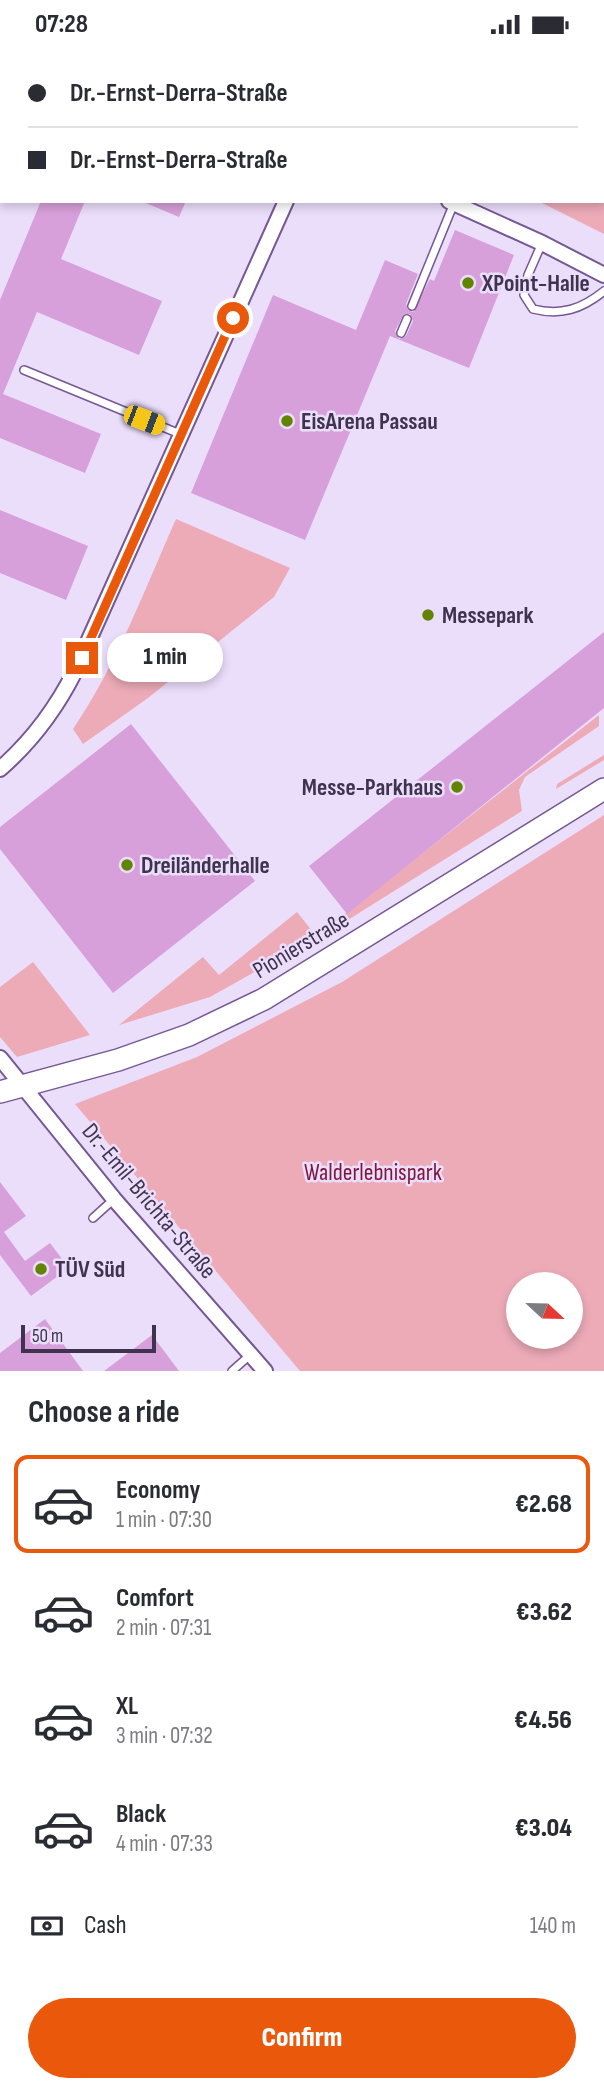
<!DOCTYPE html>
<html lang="en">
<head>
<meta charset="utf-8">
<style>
  body { margin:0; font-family:"Sofia Sans Condensed",sans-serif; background:#f2f2f3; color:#2b2b33; height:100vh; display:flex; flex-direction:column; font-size:26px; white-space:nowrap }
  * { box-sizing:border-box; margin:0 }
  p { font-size:23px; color:#7c7c81 }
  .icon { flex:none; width:38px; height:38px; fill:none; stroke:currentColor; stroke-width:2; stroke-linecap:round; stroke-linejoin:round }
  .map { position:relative; height:1322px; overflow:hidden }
  .sheet { display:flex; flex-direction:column; background:#fff; flex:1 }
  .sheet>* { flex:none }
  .top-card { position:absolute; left:0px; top:0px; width:606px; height:154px; box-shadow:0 4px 10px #0003; display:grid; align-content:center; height:154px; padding:0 28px; background:#fff }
  .needle { width:46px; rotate:112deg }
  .controls { position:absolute; left:506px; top:1223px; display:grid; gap:14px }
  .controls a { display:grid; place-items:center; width:77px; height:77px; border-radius:50%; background:#fff; box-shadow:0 4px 10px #0003; font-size:35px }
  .scale { position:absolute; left:21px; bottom:18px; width:135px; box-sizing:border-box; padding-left:7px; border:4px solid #40334f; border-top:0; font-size:19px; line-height:24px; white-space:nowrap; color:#40334f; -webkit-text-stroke:5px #ebdefb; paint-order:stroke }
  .end { position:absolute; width:32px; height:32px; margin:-16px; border:9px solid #ea580c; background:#fff; box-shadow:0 0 0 4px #fff }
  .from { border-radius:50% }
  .bubble { position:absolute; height:49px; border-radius:24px; background:#fff; box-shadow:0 4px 10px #0003; font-size:23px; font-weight:800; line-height:49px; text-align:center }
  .car { position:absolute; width:21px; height:42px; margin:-21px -10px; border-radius:9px; box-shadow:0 0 5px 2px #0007; background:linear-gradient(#f5c518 24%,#345 0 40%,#f5c518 0 76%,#345 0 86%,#f5c518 0) }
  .top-card b { display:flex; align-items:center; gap:24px; height:66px; font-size:26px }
  .top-card b+b { border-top:2px solid #e1e1e2 }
  .top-card i { width:18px; height:18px; background:#2b2b33 }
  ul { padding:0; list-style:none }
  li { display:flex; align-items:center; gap:21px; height:98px; margin:0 14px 10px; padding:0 14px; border:4px solid transparent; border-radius:14px }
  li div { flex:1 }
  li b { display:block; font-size:26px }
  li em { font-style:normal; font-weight:800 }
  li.current { border-color:#ea580c }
  li>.icon { width:63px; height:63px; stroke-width:1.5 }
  h2 { padding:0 28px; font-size:32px; line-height:84px }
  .pay { display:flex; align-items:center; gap:18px; height:77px; padding:0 28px; font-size:26px }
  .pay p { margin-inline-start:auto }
  .action { display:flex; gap:14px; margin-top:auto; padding:14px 28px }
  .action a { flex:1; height:80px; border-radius:42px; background:#ea580c; color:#fff; font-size:28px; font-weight:800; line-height:80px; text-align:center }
  .status { display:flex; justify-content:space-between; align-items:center; height:49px; padding:0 35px; background:#fff; direction:ltr }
  .status svg { height:19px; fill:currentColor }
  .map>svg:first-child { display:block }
  .green { fill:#edabb8; fill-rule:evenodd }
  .building { fill:#d8a0da; fill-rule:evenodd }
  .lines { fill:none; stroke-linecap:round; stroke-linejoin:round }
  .lane-casing { stroke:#755795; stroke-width:10 }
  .street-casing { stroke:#755795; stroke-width:18 }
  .secondary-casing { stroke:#755795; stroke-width:24 }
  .lane { stroke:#fff; stroke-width:7 }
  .street { stroke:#fff; stroke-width:14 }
  .secondary { stroke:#fff; stroke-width:21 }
  .route { stroke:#ea580c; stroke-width:9 }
  .poi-dot { fill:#628400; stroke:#ebdefb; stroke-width:2.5 }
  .labels { text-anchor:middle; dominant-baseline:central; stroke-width:5; stroke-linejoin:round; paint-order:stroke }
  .poi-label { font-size:24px; font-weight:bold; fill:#40334f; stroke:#ebdefb; text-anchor:start }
  .street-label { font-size:24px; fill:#40334f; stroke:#ebdefb }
  .park-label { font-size:24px; fill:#7d163b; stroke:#ebdefb }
</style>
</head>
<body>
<div class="status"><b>07:28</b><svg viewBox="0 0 49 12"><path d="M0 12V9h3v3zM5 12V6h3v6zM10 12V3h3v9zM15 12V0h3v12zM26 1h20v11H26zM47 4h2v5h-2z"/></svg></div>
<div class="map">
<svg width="604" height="1322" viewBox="0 0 604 1322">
  <rect width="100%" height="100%" fill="#ebdefb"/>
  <path class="green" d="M464,0h140v185l-66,-33h66v-150z
    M176,470l114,49 -16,29 -126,101 -65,46 -10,-15c44,-65 71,-138 103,-210z
    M599,666v11l-74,51 -6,13 3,21 -187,117 -3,-4z
    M604,706v5l-48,29 1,-5z
    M604,766v556h-304l-225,-267 122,-47 145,-75zM518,1236h52v52h-52z
    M297,863l20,25 -107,60 -91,28 84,-68 16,18z
    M33,913l57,73 -73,22 -17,-20v-50z"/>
  <path class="building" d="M41,152h44l-24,58 101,42 -23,54 -102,-43 -34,82 98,40 -16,39 -85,-35v-138z
    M141,152h45l-7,16z
    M455,181l59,25 -45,113 -79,-32 -85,204 -114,-47 82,-198 83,35 29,-70 33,14 -12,30 2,6 5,2 17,-33 4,2zM404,265h6l3,7 -7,15 -7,3 -4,-8z
    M0,461l88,36 -22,54 -66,-27z
    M604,583v76l-257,206 -38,-48z
    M131,675l124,157 -142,112 -113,-144v-22z
    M0,1133l26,34 -22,16 21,29 25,-18 19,25 -38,28 -31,-41z
    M45,1270l38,52h-83v-18z
    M152,1286l27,36h-75z"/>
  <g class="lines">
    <defs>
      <path id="lane" d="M542,194l-14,32 -4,20 9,14c28,7 49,0 71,-18
        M412,257l42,-103
        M401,284l6,-14
        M24,321l156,64
        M93,1169l21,-19
        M232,1322l18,-16"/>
      <path id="street" d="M93,0l4,2
        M449,152l93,42 62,32
        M0,720c32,-28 56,-60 75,-98l211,-470
        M0,1009l114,141 151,172"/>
      <path id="secondary" d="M0,1043l118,-32 71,-25 75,-36 340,-210"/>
    </defs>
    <use href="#lane" class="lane-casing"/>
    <use href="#street" class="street-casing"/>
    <use href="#secondary" class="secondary-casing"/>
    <use href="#lane" class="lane"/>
    <use href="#street" class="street"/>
    <use href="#secondary" class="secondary"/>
  </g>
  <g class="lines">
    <path class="route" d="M82,609l151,-340"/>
  </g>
  <g class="poi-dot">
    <circle cx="468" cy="234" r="7"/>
    <circle cx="287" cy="372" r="7"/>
    <circle cx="428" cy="566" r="7"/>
    <circle cx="457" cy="738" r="7"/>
    <circle cx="127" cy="816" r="7"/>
    <circle cx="41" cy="1220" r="7"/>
  </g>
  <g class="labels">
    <g class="poi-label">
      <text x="482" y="234">XPoint-Halle</text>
      <text x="301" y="372">EisArena Passau</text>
      <text x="442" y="566">Messepark</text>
      <text x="443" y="738" text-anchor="end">Messe-Parkhaus</text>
      <text x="141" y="816">Dreiländerhalle</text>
      <text x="55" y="1220">TÜV Süd</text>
    </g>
    <g class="street-label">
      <text transform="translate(301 896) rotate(-31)">Pionierstraße</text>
      <text transform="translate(149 1152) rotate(50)">Dr.-Emil-Brichta-Straße</text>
    </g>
    <g class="park-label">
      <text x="373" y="1123">Walderlebnispark</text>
    </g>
  </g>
</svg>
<div class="controls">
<a><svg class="needle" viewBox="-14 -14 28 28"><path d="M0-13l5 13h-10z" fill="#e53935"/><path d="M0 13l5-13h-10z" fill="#7c7c81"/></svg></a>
</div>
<div class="scale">50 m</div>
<i class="end from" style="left:233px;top:269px"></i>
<i class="end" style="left:82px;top:609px"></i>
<div class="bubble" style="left:107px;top:584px;width:116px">1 min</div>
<i class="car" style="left:144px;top:371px;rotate:111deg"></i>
<div class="top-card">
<b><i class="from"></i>Dr.-Ernst-Derra-Straße</b>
<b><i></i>Dr.-Ernst-Derra-Straße</b>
</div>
</div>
<section class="sheet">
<h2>Choose a ride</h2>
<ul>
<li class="current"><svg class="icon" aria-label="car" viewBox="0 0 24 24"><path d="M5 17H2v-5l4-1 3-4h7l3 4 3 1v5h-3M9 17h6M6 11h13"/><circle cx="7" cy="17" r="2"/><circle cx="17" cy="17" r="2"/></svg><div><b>Economy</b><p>1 min · 07:30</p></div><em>€2.68</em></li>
<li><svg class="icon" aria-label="car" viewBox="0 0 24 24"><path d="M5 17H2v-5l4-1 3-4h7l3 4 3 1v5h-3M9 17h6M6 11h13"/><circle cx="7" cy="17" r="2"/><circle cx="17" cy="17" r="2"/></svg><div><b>Comfort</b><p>2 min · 07:31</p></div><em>€3.62</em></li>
<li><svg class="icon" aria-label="car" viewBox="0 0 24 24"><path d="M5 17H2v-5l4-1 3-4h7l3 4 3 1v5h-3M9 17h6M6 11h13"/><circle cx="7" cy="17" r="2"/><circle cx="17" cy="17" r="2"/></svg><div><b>XL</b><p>3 min · 07:32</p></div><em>€4.56</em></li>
<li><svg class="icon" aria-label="car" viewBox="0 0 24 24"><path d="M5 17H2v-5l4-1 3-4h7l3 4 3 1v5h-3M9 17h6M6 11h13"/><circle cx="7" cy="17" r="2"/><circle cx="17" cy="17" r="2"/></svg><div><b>Black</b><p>4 min · 07:33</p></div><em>€3.04</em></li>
</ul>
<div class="pay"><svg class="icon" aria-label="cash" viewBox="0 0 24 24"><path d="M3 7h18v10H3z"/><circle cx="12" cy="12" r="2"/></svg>Cash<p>140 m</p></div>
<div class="action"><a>Confirm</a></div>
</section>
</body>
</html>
